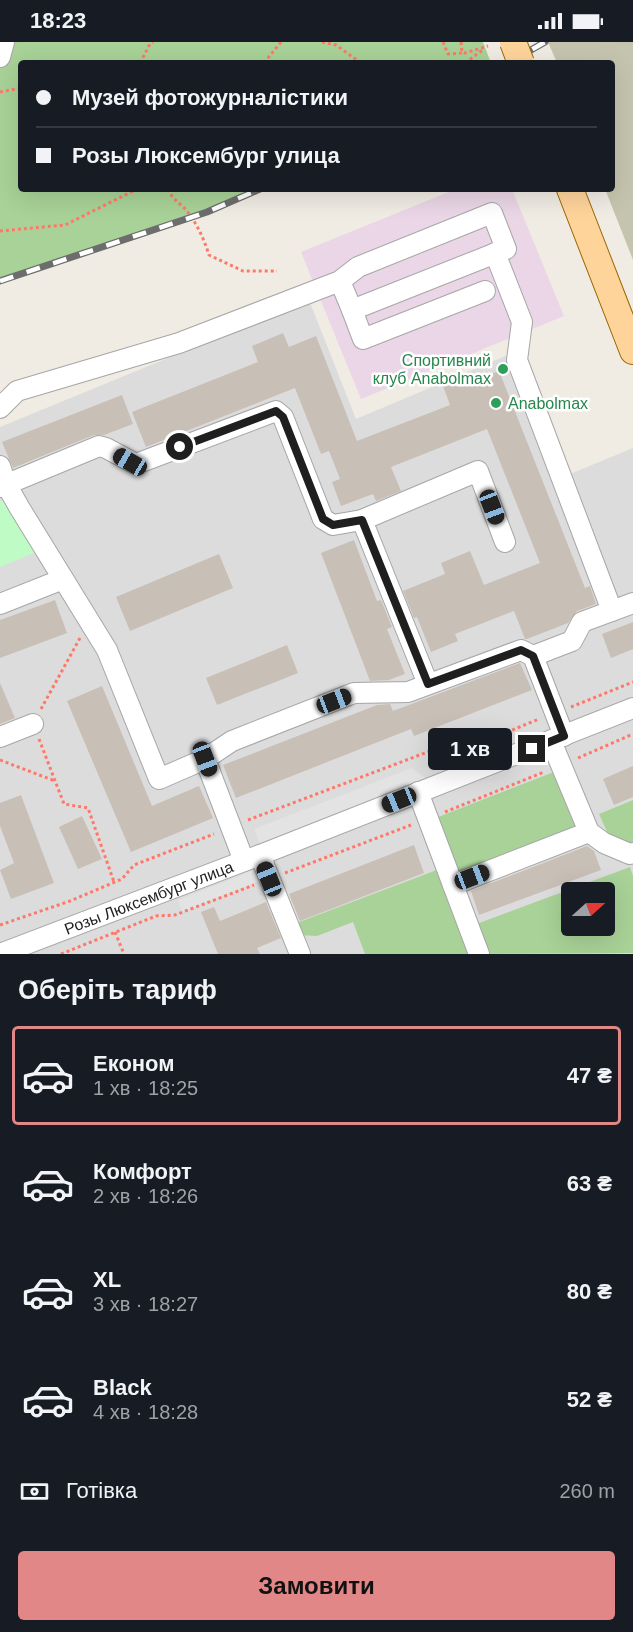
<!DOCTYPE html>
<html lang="uk">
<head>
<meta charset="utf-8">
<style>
  body { margin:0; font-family:Arial,sans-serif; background:#20242c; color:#f1f3f6; height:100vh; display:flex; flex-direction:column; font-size:22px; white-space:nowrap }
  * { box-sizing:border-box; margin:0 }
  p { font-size:20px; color:#9ea1a6 }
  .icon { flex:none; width:33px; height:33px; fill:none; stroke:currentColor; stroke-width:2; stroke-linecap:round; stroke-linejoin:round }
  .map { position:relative; height:912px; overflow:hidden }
  .panel { display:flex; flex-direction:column; background:#171b24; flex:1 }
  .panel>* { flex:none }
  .banner { position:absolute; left:18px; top:18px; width:597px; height:132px; border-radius:6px; box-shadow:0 6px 24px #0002; display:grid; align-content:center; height:132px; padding:0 18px; background:#171b24 }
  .needle { width:39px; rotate:69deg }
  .tools { position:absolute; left:561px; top:840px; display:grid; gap:12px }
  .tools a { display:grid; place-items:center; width:54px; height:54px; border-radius:6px; background:#171b24; box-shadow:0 6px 24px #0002; font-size:30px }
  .end { position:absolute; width:27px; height:27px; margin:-14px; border:8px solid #1f1f1f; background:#fff; box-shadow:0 0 0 3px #fff }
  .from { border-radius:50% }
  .bubble { position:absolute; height:42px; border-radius:6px; background:#171b24; box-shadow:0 6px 24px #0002; font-size:20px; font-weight:700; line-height:42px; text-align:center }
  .car { position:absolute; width:18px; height:36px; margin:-18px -9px; border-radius:8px; box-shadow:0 0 4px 2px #0007; background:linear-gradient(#222 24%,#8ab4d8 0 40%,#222 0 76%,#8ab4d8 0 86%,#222 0) }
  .banner b { display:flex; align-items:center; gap:21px; height:57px; font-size:22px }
  .banner b+b { border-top:2px solid #363941 }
  .banner i { width:15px; height:15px; background:#f1f3f6 }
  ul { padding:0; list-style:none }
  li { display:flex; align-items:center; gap:18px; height:99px; margin:0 12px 9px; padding:0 6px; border:3px solid transparent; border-radius:6px }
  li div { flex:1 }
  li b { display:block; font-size:22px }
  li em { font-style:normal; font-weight:700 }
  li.current { border-color:#e18787 }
  li>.icon { width:54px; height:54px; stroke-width:1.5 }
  h2 { padding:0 18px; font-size:27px; line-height:72px }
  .pay { display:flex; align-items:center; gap:15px; height:66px; padding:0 18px; font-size:22px }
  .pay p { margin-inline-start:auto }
  .action { display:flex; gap:12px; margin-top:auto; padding:12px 18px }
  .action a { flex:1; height:69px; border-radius:6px; background:#e18787; color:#111; font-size:24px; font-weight:700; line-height:69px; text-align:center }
  .status { display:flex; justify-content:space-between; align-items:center; height:42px; padding:0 30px; background:#171b24; direction:ltr }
  .status svg { height:16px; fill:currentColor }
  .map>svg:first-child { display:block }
  .residential { fill:#dddcdc; fill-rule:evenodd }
  .industrial { fill:#ead6e6 }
  .construction { fill:#c5c5af }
  .forest { fill:#a8d297; fill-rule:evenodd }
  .park { fill:#bffcc5 }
  .parking { fill:#e3e3e3 }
  .building { fill:#c8bfb7 }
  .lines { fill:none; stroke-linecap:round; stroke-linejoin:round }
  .minor-casing { stroke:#a6a6a6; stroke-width:22 }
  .major-casing { stroke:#9a6800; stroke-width:28 }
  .path { stroke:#ff7867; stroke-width:3; stroke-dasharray:3 3; stroke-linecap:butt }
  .minor { stroke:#fff; stroke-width:20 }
  .major { stroke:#ffd49b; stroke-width:26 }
  .rail-casing { stroke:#6d6d6d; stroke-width:7 }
  .rail { stroke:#fff; stroke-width:4.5; stroke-dasharray:14; stroke-linecap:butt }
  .major-bridge-casing { stroke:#9a6800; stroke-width:28; stroke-linecap:butt }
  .major-bridge { stroke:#ffd49b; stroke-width:26 }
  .route { stroke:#1f1f1f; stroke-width:8 }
  .leisure-dot { fill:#2e9e5b; stroke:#fff; stroke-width:2 }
  .labels { text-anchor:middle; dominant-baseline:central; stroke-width:5; stroke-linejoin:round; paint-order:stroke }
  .leisure-label { font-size:16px; fill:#27864d; stroke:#fff; text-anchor:end }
  .street-label { font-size:16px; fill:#1f1f1f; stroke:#fff }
</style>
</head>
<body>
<div class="status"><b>18:23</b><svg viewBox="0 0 49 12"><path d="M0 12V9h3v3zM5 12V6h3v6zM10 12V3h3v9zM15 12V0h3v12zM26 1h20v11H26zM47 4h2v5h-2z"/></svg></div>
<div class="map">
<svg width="633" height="912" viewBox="0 0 633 912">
  <rect width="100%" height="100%" fill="#f0ece4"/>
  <path class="residential" d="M309,258l47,119 152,-64 50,124 75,-31v506h-633v-527zM572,850h32v34h-32z"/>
  <path class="industrial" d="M456,147h56l52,127 -203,83 -60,-147z"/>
  <path class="construction" d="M548,0h85v218l-28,-71h7v-126h-55z"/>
  <path class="forest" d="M0,0h483l8,21h-470v126h235l-48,22 -208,67z
    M559,728l24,60 -127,50 -23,-61z
    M633,758v43l-7,2 -17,-9 -10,-22z
    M630,825l3,9v77l-148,1 -11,-29zM572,850h32v34h-32z
    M442,826l33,86h-110l-12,-32 -36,14 -19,-1 -4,-11z"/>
  <path class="park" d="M3,458l33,52 -36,15v-66z"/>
  <path class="parking" d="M412,726l15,11 -167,65 -6,-15z
    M252,829l8,10 -78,31 -4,-12z"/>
  <path class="building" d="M283,291l6,14 27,-11 41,105 93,-36 -7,-19 28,-11 2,6 26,-10 86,217 5,-2 6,18 -19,7 -9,12 -41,16h-2l-11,-28 -59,23 3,7 -27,11 -14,-35 -3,1 -11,-27 42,-17 -4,-11 29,-12 14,34 56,-22 -53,-134 -96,38 10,24 -25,10 -3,-7 -32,12 -9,-24 8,-3 -11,-28 -8,3 -26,-66 -149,59 -14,-35 126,-50 -6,-16z
    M122,353l11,29 -29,11h-10l-81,33 -11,-26z
    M354,498l23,61 4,-1 11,27 -5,2 18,45 -16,6 -19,1 -49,-128z
    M219,512l14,34 -103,43 -14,-34z
    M55,558l12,33 -67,25v-38z
    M633,580v27l-22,9 -9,-24z
    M287,603l11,28 -81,32 -11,-27z
    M520,621l12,27 -118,46 -3,-7 -175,69 -13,-33 154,-60 13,-1 3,7z
    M0,641l15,35 -15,6z
    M102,644l50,120 47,-20 14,32 -82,34 -64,-151z
    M633,724v31l-19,8 -11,-26z
    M21,753l33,88 -43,16 -11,-29 14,-7 -14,-37v-23z
    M82,774l20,43 -24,10 -19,-42z
    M414,803l10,28 -124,48 -11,-27z
    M587,804l7,5 7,19 -122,45 -8,-24z
    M266,860l15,36 -24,10 3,6h-42l-17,-42 13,-5 6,14z"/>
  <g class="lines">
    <defs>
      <g id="minor">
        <path d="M0,15l4,-15"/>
        <path d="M495,211l27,69 -5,38 95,251"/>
        <path d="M352,268l11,29 122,-48"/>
        <path d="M0,366l17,-17 162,-48 161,-62 18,-14 134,-54 14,36 -154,61 -12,-29"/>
        <path d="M0,424l6,18 13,23 88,143 52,129 46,-20 39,102"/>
        <path d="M0,445l99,-41 7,2 30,16 140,-53 7,6 40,102 10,6 29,-5 116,-49 27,71"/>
        <path d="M362,478l66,164"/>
        <path d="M0,562l63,-25"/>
        <path d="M533,614l39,-15 10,-19 51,-19"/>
        <path d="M0,695l33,-13"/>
        <path d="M551,699l38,91 15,11 26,11 3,-1"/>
        <path d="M205,717l27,-18 122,-48 54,-1 113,-42 12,6 31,80"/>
        <path d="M418,750l61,162"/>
        <path d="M260,813l40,99"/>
        <path d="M453,843l136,-53"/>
        <path id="s1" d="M0,912l260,-99 373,-147"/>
      </g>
      <path id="major" d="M570,147l63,162"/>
    </defs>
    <use href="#minor" class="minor-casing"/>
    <use href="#major" class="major-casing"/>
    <path class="path" d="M322,0l14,3 25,18
      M443,0l5,12 15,-1
      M461,0l1,10 3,1 23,-7
      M140,21l10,-19 3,-2
      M264,21l17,-21
      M465,21l19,-14
      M0,50l21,-4
      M168,147c4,10 12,14 19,22 10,13 17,28 22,44l34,16h34
      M0,189l65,-6 72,-36
      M571,665l62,-25
      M41,667l39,-71
      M39,697l25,65 24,4 26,74
      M578,716l55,-24
      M0,718l55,21
      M445,770l99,-40
      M248,778l198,-75 20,4 73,-30
      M285,831l126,-48
      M0,883l70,-24 52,-22 12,-14 80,-31
      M115,890l9,22
      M61,912l95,-38 19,-1 79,-30"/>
    <use href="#minor" class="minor"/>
    <use href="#major" class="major"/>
    <defs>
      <path id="rail" d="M508,21l37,-21
        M0,239l207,-69 53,-23"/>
    </defs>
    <use href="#rail" class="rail-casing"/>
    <use href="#rail" class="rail"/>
    <defs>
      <path id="major-bridge" d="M513,0l8,21"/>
    </defs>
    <use href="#major-bridge" class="major-bridge-casing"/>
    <use href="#major-bridge" class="major-bridge"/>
  </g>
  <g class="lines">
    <path class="route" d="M180,405l96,-36 7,6 40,102 10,6 29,-5 66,164 93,-34 12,6 31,80 -32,13"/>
  </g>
  <g class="leisure-dot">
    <circle cx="503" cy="327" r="6"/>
    <circle cx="496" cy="361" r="6"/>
  </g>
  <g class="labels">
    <g class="leisure-label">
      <text x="491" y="318">Спортивний<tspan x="491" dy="18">клуб Anabolmax</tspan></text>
      <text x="508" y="361" text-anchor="start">Anabolmax</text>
    </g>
    <g class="street-label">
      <text stroke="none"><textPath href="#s1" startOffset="159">Розы Люксембург улица</textPath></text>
    </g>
  </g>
</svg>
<div class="tools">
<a><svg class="needle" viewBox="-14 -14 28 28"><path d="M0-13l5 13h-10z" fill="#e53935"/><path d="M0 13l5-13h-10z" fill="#9ea1a6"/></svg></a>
</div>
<i class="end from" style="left:180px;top:405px"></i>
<i class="end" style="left:532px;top:707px"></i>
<div class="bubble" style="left:428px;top:686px;width:84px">1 хв</div>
<i class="car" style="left:130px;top:420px;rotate:300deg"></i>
<i class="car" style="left:492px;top:465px;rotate:159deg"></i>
<i class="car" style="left:334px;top:659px;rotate:69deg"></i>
<i class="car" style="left:205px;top:717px;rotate:159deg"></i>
<i class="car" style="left:399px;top:758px;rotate:248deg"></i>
<i class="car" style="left:472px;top:835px;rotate:69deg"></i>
<i class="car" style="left:269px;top:837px;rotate:338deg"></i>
<div class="banner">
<b><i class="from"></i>Музей фотожурналістики</b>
<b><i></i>Розы Люксембург улица</b>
</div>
</div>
<section class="panel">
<h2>Оберіть тариф</h2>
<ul>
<li class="current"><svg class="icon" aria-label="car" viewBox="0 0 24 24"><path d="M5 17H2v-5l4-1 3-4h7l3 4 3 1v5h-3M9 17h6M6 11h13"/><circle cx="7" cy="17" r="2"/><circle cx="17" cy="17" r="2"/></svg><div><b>Економ</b><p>1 хв · 18:25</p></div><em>47 ₴</em></li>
<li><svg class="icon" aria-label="car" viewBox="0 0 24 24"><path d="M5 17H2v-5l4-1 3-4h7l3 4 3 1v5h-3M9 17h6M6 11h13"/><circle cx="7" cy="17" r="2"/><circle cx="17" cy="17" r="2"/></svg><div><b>Комфорт</b><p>2 хв · 18:26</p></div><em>63 ₴</em></li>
<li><svg class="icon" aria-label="car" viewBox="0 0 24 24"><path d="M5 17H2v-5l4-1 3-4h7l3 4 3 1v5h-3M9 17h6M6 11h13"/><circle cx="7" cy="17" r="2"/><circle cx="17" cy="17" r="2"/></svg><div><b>XL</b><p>3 хв · 18:27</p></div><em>80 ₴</em></li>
<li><svg class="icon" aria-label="car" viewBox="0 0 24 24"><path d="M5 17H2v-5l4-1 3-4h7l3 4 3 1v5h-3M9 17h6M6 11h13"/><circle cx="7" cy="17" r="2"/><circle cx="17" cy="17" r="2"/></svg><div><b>Black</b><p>4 хв · 18:28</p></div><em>52 ₴</em></li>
</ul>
<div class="pay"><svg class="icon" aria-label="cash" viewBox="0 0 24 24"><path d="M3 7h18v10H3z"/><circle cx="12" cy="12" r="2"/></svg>Готівка<p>260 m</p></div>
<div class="action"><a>Замовити</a></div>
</section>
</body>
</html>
